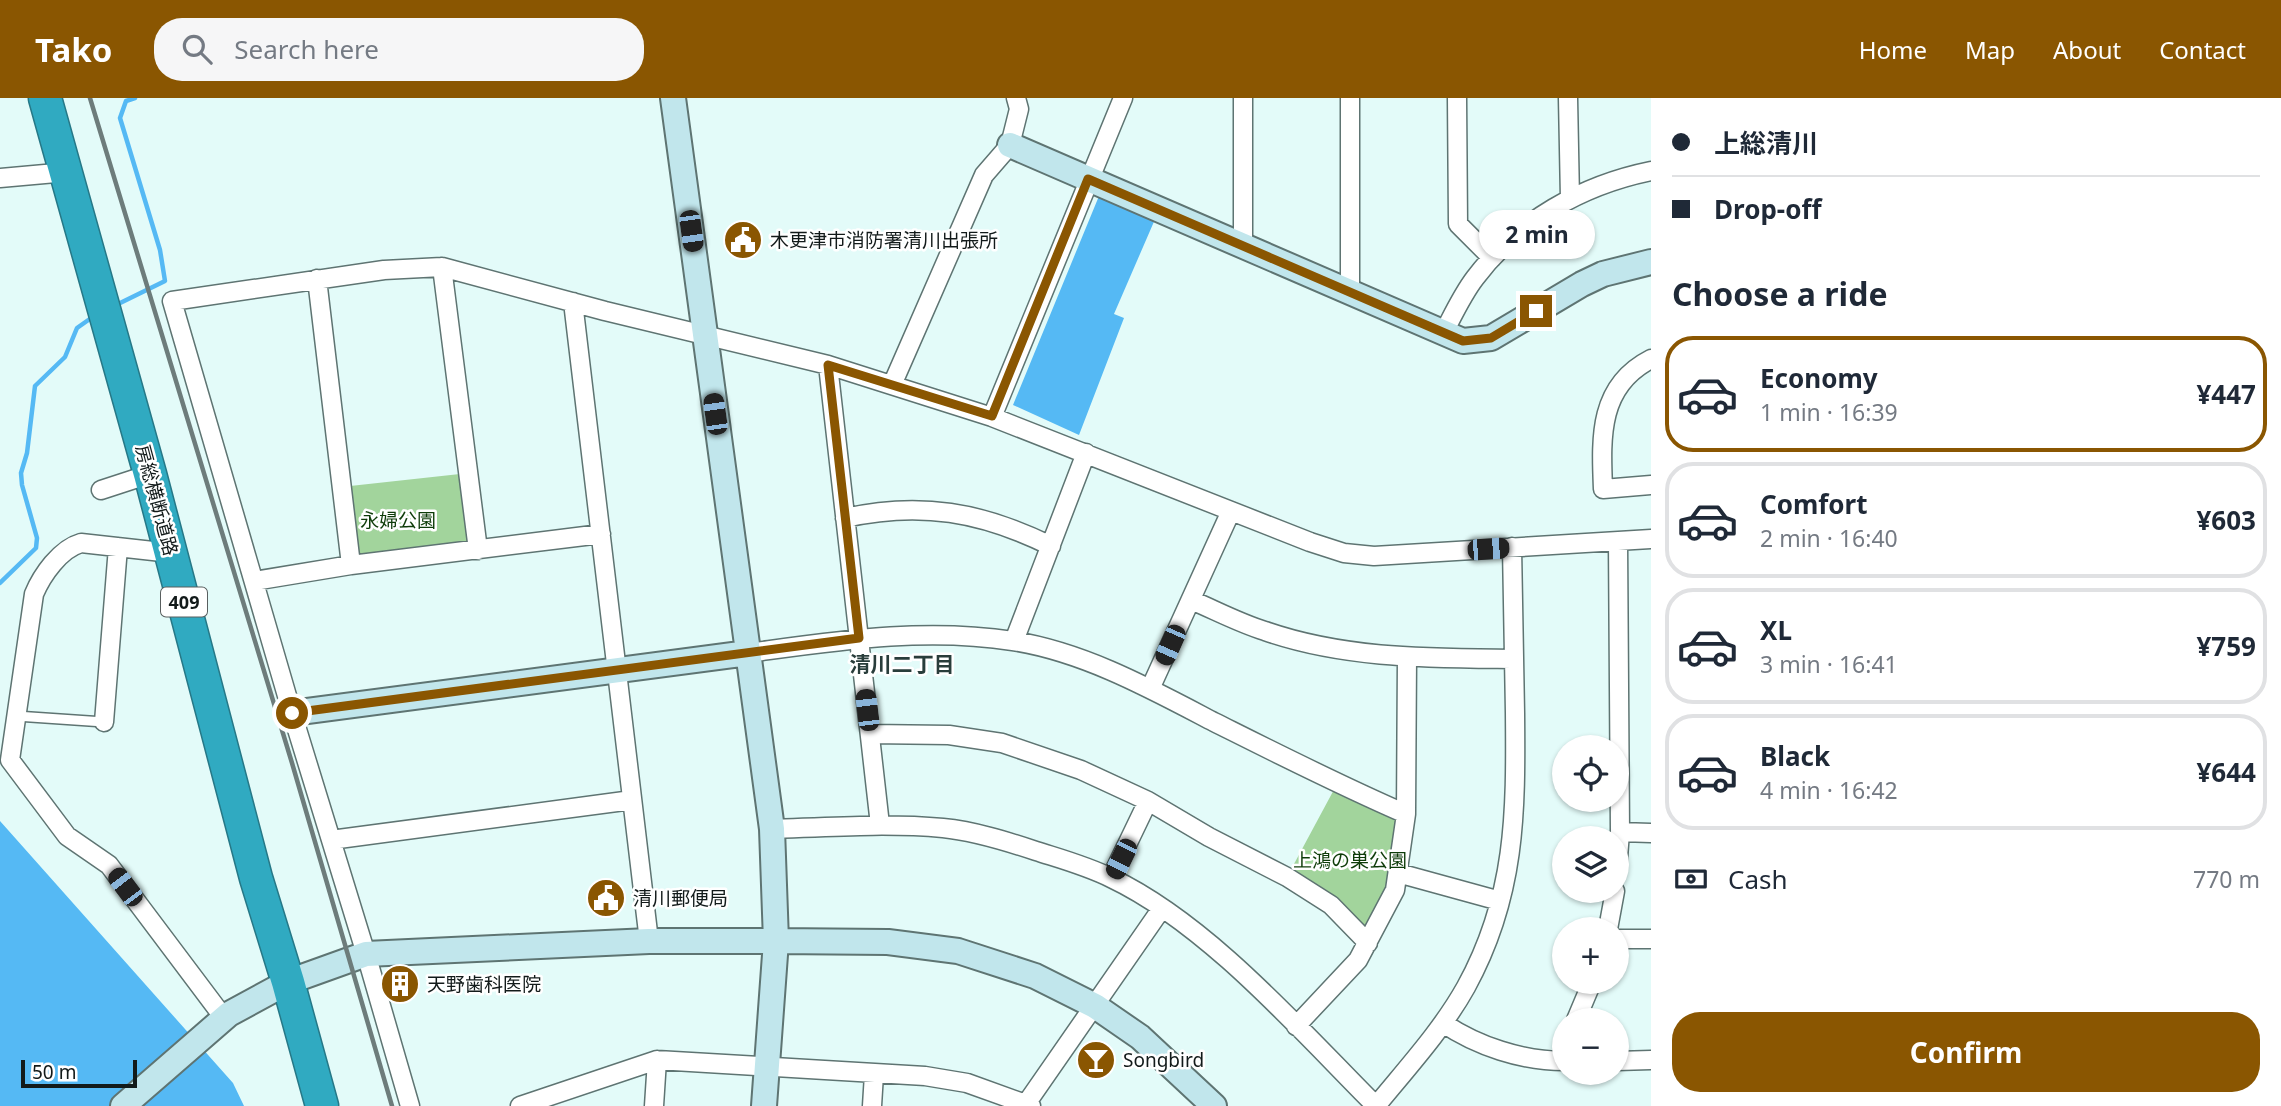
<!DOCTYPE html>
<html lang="en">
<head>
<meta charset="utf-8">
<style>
  body { margin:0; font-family:"Noto Sans","Noto Sans JP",sans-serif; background:#f6f6f7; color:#1f2937; height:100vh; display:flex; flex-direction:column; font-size:26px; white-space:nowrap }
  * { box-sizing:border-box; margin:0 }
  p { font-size:23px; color:#747a83 }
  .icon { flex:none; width:38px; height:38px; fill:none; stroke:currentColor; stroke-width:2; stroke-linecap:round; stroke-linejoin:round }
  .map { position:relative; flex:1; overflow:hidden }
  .side { display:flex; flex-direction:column; background:#fff; width:630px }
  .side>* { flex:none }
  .banner { display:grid; align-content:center; height:154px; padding:0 21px; background:#fff }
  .fabs { position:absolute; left:1552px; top:637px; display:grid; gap:14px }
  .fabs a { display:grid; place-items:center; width:77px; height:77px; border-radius:50%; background:#fff; box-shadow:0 2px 5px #0004; font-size:35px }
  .scale { position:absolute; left:21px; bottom:18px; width:116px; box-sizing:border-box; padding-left:7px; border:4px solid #121a1a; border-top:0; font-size:19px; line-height:24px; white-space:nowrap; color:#121a1a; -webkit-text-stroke:5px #fff; paint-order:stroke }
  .end { position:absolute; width:32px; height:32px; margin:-16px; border:9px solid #8a5601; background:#fff; box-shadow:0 0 0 4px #fff }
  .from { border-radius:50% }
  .bubble { position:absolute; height:49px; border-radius:24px; background:#fff; box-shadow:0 2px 5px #0004; font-size:23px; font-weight:700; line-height:49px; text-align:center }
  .car { position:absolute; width:21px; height:42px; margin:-21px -10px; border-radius:9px; box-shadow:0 0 5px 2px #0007; background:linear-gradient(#222 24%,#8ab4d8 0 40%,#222 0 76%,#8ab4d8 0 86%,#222 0) }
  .banner b { display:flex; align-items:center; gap:24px; height:66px; font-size:26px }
  .banner b+b { border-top:2px solid #e0e1e3 }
  .banner i { width:18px; height:18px; background:#1f2937 }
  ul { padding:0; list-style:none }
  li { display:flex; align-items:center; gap:21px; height:116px; margin:0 14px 10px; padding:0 7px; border:4px solid #e0e1e3; border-radius:28px }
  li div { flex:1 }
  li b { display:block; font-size:26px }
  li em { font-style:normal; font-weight:700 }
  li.on { border-color:#8a5601 }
  li>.icon { width:63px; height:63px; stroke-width:1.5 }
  h2 { padding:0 21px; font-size:32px; line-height:84px }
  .pay { display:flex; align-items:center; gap:18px; height:77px; padding:0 21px; font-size:26px }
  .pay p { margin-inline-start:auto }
  .button { display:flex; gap:14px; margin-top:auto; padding:14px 21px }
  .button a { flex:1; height:80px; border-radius:28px; background:#8a5601; color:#fff; font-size:28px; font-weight:700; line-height:80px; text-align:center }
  header { display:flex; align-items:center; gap:42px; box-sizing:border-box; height:98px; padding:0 35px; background:#8a5601; color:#fff }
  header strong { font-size:33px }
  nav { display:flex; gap:38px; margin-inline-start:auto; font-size:24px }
  .search { width:490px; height:63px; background:#f6f6f7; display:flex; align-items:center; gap:18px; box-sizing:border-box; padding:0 24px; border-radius:28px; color:#747a83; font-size:26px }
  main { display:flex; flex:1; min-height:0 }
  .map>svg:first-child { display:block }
  .green { fill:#a2d49c }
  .water { fill:#55b9f4 }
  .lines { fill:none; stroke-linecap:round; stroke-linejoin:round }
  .stream { stroke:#55b9f4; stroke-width:4.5 }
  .lane-casing { stroke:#5e7472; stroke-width:12 }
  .street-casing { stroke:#5e7472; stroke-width:21 }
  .secondary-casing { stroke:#5e7472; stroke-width:28 }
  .highway-casing { stroke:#267887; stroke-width:35 }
  .lane { stroke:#fff; stroke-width:9 }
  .street { stroke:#fff; stroke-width:18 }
  .secondary { stroke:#c1e6ec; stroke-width:24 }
  .highway { stroke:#30aac1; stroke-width:32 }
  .rail { stroke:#6d7c7b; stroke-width:4.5 }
  .route { stroke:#8a5601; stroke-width:9 }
  .labels { text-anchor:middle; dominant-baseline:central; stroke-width:5; stroke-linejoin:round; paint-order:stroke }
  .shield { fill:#fff; stroke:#595f5f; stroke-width:2 }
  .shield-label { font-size:18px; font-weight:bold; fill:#121a1a }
  .poi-label { font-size:19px; fill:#121a1a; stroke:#fff; text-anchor:start }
  .street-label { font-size:19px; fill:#121a1a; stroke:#fff }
  .park-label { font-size:19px; fill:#0e3c09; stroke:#fff }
  .neighbourhood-label { font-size:21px; font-weight:bold; fill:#293d3b; stroke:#fff }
</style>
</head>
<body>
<header>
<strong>Tako</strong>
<div class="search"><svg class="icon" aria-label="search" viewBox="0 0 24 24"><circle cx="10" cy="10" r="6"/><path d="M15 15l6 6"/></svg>Search here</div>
<nav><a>Home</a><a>Map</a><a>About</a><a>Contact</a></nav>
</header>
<main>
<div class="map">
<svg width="1651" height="1008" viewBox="0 0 1651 1008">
  <rect width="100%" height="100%" fill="#e3fbf9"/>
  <path class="green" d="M469,375l9,77 -127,15 -10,-78z
    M1337,686l69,30 -7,51 -31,78 -81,-66z"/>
  <path class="water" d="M1099,98l57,21 -42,97 10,4 -45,117 -66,-30z
    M0,723l233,262 11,23h-244z"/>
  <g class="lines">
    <path class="stream" d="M114,208l51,-25 -5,-31 -40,-132 6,-17 9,-3
      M0,485l36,-35 1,-10 -15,-53 -1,-12 6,-20 8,-67 30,-29 12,-29 17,-12"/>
    <defs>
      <path id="lane" d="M16,618l88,6"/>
      <path id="street" d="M1457,0l1,126 34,34
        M1568,0l2,101
        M0,80l67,-6
        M1243,149v-149
        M442,169l36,283
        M317,181l34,286
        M1350,195v-195
        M573,204l76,639
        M1443,236c10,-19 19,-39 32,-56 43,-57 107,-93 176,-107
        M1651,261c-53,27 -50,79 -48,130l48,-4
        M828,267l52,460
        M892,287l92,-210 26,-30 9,-36 -3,-11
        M992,319l131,-319
        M101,392l49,-16
        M845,420c75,-17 137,-6 206,28
        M171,455l-90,-10c-21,6 -39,32 -47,51l-24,166 57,76 42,29 115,153
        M254,483l97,-16 250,-31
        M1191,502c24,10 48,23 74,31 80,28 166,27 249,28
        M1014,543l72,-188
        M748,555c89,-12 175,-26 265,-12 71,11 138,48 201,81 64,32 127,64 192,92
        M1150,591l81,-178
        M104,624l14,-175
        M870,636l79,1 53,8 79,27 67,31 61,36 78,40 44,28 37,38
        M772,731c57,-2 114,-6 171,-1 31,3 63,13 93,23 25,8 51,15 75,27 97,46 189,152 265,228
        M1620,734l31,1
        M331,742l301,-40
        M1617,773l3,-39 -2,-291
        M1398,775l102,28
        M1111,780l37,-77
        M1608,831l7,-38
        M1617,841h34
        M1576,922l16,-38
        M1443,925c34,23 79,38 121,38
        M1296,928l62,-66 37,-70 11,-76 1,-157
        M1617,963l34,-1
        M1026,1006l136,-196
        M410,1008l-44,-152 -74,-241 -120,-412 212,-31 58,-3 163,44 223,54 164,52 318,125 34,11 30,3 277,-17
        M520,1008l137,-46 268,16 42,7 64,23
        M654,1008l3,-46
        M872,1008l2,-32
        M1376,1008c31,-38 66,-76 90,-119 50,-91 50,-174 49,-274 -1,-55 -2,-110 -3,-166"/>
      <path id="secondary" d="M673,0l99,731 4,112 -12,165
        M1010,47l453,196 28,-3 91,-54 21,-10 48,-12
        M292,615l456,-60
        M123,1008l106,-92 59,-32 78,-28 283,-13h127l112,1 70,9 77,25 60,30 45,31 74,69"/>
      <path id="highway" d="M45,0l105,376 106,404 32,104 34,124"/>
    </defs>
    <use href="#lane" class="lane-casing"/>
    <use href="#street" class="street-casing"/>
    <use href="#secondary" class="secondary-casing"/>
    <use href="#highway" class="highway-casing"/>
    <use href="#lane" class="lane"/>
    <use href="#street" class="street"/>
    <use href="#secondary" class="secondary"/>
    <use href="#highway" class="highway"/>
    <path class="rail" d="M90,0l202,665 100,343"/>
  </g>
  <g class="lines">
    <path class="route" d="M292,615l567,-75 -31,-273 164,51 96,-237 375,162 28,-3 45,-27"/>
  </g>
  <defs>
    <symbol id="civic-disc" viewBox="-11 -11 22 22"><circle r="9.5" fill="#8a5601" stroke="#fff"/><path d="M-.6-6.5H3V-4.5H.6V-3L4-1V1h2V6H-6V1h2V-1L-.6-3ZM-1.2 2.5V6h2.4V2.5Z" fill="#fff"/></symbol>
    <symbol id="building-disc" viewBox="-11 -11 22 22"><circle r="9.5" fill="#8a5601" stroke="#fff"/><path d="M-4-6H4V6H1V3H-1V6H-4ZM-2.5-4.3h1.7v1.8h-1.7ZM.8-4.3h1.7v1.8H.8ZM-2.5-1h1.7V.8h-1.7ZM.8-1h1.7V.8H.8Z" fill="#fff"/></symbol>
    <symbol id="bar-disc" viewBox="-11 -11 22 22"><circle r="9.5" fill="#8a5601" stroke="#fff"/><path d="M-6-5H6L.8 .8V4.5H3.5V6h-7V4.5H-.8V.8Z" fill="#fff"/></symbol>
  </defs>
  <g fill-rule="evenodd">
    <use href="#civic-disc" x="721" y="120" width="44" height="44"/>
    <use href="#civic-disc" x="584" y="778" width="44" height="44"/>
    <use href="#building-disc" x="378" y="864" width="44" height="44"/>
    <use href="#bar-disc" x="1074" y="940" width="44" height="44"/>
  </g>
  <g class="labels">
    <rect class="shield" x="161" y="489.5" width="46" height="29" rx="5"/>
    <g class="shield-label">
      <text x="184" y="504">409</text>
    </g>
    <g class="poi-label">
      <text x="770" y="142">木更津市消防署清川出張所</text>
      <text x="633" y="800">清川郵便局</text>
      <text x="427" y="886">天野歯科医院</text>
      <text x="1123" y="962">Songbird</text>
    </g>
    <g class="street-label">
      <text transform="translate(157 402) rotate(75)">房総横断道路</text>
    </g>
    <g class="park-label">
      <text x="398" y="422">永婦公園</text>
      <text x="1350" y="762">上鴻の巣公園</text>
    </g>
    <g class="neighbourhood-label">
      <text x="902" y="566">清川二丁目</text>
    </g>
  </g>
</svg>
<div class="fabs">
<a><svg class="icon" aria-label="locate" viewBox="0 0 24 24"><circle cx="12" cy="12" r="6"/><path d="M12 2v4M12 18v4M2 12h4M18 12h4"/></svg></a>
<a><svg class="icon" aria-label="layers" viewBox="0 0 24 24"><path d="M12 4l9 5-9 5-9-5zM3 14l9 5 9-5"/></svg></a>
<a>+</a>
<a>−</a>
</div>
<div class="scale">50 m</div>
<i class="end from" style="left:292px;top:615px"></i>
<i class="end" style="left:1536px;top:213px"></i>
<div class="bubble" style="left:1479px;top:112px;width:116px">2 min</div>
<i class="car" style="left:691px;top:133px;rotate:172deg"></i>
<i class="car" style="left:715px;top:316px;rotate:352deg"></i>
<i class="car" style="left:1488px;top:451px;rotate:86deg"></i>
<i class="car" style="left:1170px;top:547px;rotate:204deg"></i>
<i class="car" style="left:867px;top:612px;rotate:353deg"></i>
<i class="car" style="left:1121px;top:761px;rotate:206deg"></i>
<i class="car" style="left:125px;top:789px;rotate:323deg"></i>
</div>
<section class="side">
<div class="banner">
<b><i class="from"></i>上総清川</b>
<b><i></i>Drop-off</b>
</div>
<h2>Choose a ride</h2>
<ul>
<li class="on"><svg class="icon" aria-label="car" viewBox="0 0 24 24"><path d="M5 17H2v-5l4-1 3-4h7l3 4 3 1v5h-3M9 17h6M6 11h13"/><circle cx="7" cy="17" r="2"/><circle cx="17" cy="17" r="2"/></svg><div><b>Economy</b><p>1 min · 16:39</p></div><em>¥447</em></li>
<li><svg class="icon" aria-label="car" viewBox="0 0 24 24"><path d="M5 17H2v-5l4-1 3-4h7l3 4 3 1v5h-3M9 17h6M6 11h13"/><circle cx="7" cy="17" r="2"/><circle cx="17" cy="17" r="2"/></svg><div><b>Comfort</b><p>2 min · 16:40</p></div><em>¥603</em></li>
<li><svg class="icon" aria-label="car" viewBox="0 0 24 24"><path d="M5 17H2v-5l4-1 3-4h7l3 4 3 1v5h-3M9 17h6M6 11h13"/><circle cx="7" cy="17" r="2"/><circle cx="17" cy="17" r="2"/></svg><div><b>XL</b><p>3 min · 16:41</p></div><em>¥759</em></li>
<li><svg class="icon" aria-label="car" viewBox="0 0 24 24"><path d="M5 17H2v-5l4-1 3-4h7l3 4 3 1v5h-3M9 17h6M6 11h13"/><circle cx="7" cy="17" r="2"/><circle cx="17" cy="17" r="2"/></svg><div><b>Black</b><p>4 min · 16:42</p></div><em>¥644</em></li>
</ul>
<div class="pay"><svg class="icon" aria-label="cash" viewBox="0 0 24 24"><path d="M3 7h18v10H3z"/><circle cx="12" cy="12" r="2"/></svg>Cash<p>770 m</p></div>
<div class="button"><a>Confirm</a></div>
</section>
</main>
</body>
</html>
